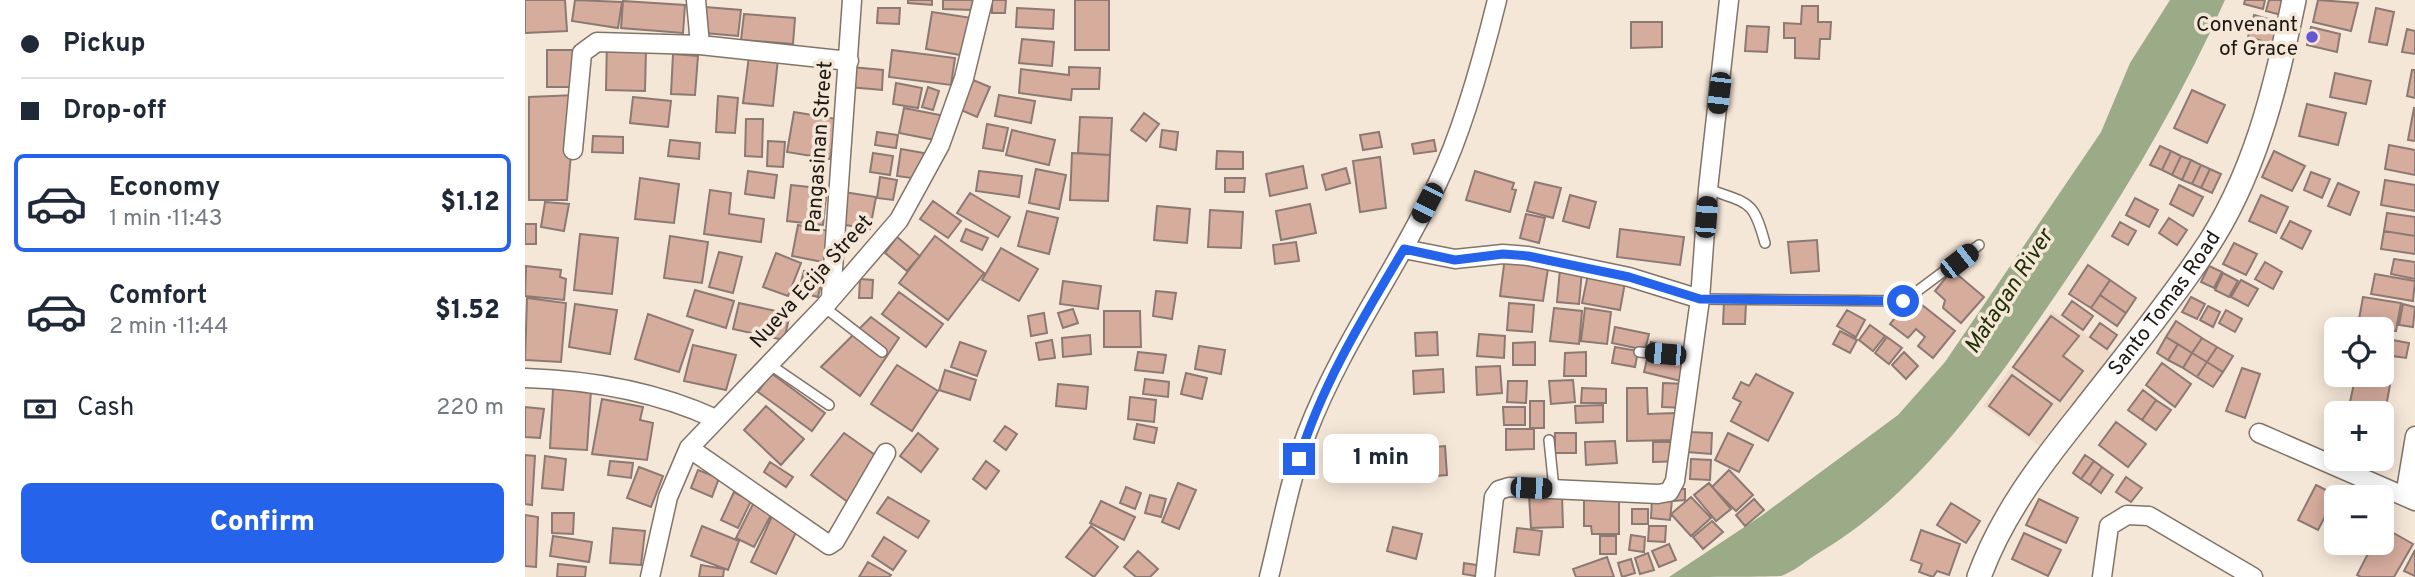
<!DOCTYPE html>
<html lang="en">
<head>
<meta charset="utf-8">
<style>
  body { margin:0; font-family:Overpass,sans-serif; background:#f2f2f3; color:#1f2937; height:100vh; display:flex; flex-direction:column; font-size:26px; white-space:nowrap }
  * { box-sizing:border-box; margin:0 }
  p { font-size:23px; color:#747a83 }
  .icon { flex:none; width:38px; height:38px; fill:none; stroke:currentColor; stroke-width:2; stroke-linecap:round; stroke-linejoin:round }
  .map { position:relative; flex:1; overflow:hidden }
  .side { display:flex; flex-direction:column; background:#fff; width:525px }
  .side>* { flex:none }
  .top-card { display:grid; align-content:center; height:154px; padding:0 21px; background:#fff }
  .controls { position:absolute; left:1799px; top:317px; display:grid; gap:14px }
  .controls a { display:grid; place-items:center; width:70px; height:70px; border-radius:10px; background:#fff; box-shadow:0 4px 18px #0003; font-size:35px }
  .end { position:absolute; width:32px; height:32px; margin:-16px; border:9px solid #2563eb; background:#fff; box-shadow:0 0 0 4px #fff }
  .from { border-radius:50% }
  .bubble { position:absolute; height:49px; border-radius:10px; background:#fff; box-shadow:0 4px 18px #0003; font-size:23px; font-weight:800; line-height:49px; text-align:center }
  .car { position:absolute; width:21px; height:42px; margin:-21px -10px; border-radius:9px; box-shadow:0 0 5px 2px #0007; background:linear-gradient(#222 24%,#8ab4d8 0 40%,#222 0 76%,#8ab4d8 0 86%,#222 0) }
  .top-card b { display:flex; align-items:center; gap:24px; height:66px; font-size:26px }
  .top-card b+b { border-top:2px solid #e0e1e3 }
  .top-card i { width:18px; height:18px; background:#1f2937 }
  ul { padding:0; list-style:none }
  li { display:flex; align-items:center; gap:21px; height:98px; margin:0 14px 10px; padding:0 7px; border:4px solid transparent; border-radius:10px }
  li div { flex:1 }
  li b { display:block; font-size:26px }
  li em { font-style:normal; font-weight:800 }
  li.on { border-color:#2563eb }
  li>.icon { width:63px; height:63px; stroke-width:1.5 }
  .pay { display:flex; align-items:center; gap:18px; height:77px; padding:0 21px; font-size:26px }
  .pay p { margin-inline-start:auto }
  .button { display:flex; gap:14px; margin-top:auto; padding:14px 21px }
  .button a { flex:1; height:80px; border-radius:10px; background:#2563eb; color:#fff; font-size:28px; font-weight:800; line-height:80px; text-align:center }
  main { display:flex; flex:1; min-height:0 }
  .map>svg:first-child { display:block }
  .built { fill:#eedac6 }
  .water { fill:#9cab87 }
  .building { fill:#d6ac9d; stroke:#8c7973; stroke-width:2 }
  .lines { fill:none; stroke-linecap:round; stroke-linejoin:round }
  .service-casing { stroke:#817467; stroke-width:12 }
  .minor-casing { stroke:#817467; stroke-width:21 }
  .tertiary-casing { stroke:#817467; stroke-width:26 }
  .service { stroke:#fff; stroke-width:9 }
  .minor { stroke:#fff; stroke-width:18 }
  .tertiary { stroke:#fff; stroke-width:23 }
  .route { stroke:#2563eb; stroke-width:9 }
  .poi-dot { fill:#6358d1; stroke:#f5e7d8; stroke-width:2.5 }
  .labels { text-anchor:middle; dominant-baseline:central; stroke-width:7; stroke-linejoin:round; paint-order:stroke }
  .poi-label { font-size:21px; fill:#1d1813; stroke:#f5e7d8; text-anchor:end }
  .street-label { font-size:21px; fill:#1d1813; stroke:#f5e7d8 }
  .water-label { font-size:23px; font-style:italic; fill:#212f04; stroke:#f5e7d8 }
</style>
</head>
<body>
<main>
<section class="side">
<div class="top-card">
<b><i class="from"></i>Pickup</b>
<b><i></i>Drop-off</b>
</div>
<ul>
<li class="on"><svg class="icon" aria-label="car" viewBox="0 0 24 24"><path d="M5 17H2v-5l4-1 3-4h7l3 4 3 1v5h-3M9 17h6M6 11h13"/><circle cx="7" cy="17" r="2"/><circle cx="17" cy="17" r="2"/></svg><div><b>Economy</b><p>1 min · 11:43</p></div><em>$1.12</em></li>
<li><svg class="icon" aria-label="car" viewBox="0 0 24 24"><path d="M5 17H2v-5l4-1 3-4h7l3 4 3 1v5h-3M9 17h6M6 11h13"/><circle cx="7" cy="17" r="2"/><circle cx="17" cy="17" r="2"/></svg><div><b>Comfort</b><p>2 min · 11:44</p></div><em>$1.52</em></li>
</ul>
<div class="pay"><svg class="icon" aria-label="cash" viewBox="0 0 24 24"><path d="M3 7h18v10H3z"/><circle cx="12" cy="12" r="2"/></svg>Cash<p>220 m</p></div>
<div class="button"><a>Confirm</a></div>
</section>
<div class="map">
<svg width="1890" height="577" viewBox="0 0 1890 577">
  <rect width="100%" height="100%" fill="#f5e7d8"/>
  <path class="built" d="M1527,311l63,44 -71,94 -61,-43z"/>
  <path class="water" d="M1645,0h55c-49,110 -112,213 -181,312 -63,91 -130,185 -227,242 -11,7 -24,18 -36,22 -15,1 -91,1 -112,1l92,-61 137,-101 47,-53 156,-230 29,-69z"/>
  <path class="building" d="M0,0h40l2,31 -42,2z
    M50,0l47,2 -4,26 -46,-7z
    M383,0h24v5l-24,-2z
    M418,0h30v10l-30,-1z
    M467,0h14l-1,13h-13z
    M550,0h34v50h-34z
    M1720,0h20l-2,9 -19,-5z
    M1744,0h20l-4,16 -19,-5z
    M1793,0l40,3 -7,28 -38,-9z
    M98,1l62,4 -2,28 -62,-5z
    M1277,6h16v16h13l-1,17h-10l-1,20 -24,-1v-20h-11v-15l17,1z
    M180,7l36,3 -3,26 -34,-3z
    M353,8h22l-1,16 -22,-1z
    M492,8l37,2 -1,19 -37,-2z
    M1851,8l18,4 -7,33 -18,-3z
    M407,12l40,6 -6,38 -40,-7z
    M219,14l51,4 -2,26 -52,-4z
    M1729,15l25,7 -6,22 -25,-7z
    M1106,22h31v25l-31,1z
    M1222,26l22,1 -2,25 -22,-1z
    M1786,27l29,7 -3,18 -30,-7z
    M1882,29l8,2v23l-13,-2z
    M82,38l39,11 -1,42 -39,-1z
    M497,39l32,3 -2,24 -33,-3z
    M22,50h30l1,37h-31z
    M367,50l63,8 -4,27 -62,-8z
    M148,54l25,2 -3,39 -24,-1z
    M224,56l29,3 -5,47 -30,-3z
    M326,67l32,3 -1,20 -33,-3z
    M544,67l31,1 -1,21h-27l-1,11 -52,-7 2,-24 48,6z
    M1887,70h3v28l-8,-2z
    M1810,73l36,8 -5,23 -36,-7z
    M448,80l17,7 -13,30 -16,-7z
    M371,83l26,5 -4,20 -25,-4z
    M403,87l11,4 -6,19 -11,-3z
    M1667,90l33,15 -18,38 -33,-15z
    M51,95l-9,105h-38v-103z
    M474,95l36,6 -4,22 -36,-7z
    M193,96l20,2 -3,35 -19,-1z
    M108,97l38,4 -3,26 -38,-4z
    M1782,104l39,9 -8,32 -39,-9z
    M379,108l41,8 -5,25 -41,-8z
    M1889,108h1v33l-7,-1z
    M269,112l43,7 -7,40 -43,-7z
    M619,113l15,11 -13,17 -15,-11z
    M555,117l32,1 -2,37 -32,-2z
    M221,119h17l-1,38 -17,-1z
    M462,124l21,4 -5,23 -20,-3z
    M487,130l43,10 -6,25 -43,-10z
    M637,130l16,2 -2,18 -16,-3z
    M352,132l21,3 -2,13 -21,-3z
    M854,132l3,15 -19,3 -3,-15z
    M68,136l30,1v16l-31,-1z
    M145,140l30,3 -1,16 -31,-3z
    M909,140l2,11 -22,3 -2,-10z
    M243,141l17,1 -2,25 -16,-1z
    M1864,145l26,5v25l-30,-6z
    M1635,146l11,5 -9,19 -12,-5z
    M376,149l23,4 -5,26 -22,-3z
    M692,151l26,1v17h-27z
    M1646,151l10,5 -9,19 -10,-5z
    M1749,151l31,15 -13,25 -30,-14z
    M348,153l20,3 -3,19 -20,-3z
    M547,153l38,2 -2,46 -38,-1z
    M1656,156l10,4 -9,20 -10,-5z
    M855,157l6,51 -26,4 -7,-51z
    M1666,160l10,5 -9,19 -10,-4z
    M1676,165l9,4 -9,19 -9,-4z
    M778,166l4,22 -37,8 -4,-22z
    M821,168l4,15 -24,7 -4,-15z
    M511,169l30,6 -7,34 -30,-6z
    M1685,169l11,5 -9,19 -11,-5z
    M223,171l29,4 -3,23 -29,-4z
    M454,171l43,5 -3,21 -43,-6z
    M950,171l39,12 -2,6 4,1 -6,22 -44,-12z
    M1786,172l19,7 -8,19 -18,-8z
    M355,177l17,3 -4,20 -16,-2z
    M115,178l39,6 -5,39 -39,-4z
    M700,178h20l-1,14h-19z
    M1860,180l30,5v26l-34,-6z
    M1010,182l26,6 -8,30 -26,-7z
    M1813,183l21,9 -9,23 -22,-9z
    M266,185l36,4 -4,36 -36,-4z
    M1654,185l24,12 -10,19 -23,-12z
    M185,190l21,3 -2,21 35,5 -3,23 -57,-8z
    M319,192l32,5 -6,32 -31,-5z
    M445,193l40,24 -12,20 -41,-24z
    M1045,195l26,7 -7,26 -26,-7z
    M1736,195l27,12 -12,26 -27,-12z
    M1610,198l23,12 -9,17 -23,-12z
    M408,201l28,20 -13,17 -28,-19z
    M20,202l24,2 -5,27 -23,-4z
    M785,204l6,29 -35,7 -5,-29z
    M632,206l33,3 -3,34 -33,-3z
    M685,210l33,2 -2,36 -33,-1z
    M502,211l31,7 -9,36 -31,-8z
    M1862,213l28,4v19l-31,-5z
    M1001,214l19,4 -6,25 -19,-5z
    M1644,218l18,12 -10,15 -18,-12z
    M1765,221l21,10 -9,18 -21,-11z
    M1595,222l16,9 -8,14 -16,-9z
    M0,224h11v20h-11z
    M273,225l36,7 -6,31 -36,-7z
    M441,229l22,9 -6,12 -21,-9z
    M1095,229l64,8 -4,28 -63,-8z
    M1859,231l31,5v18l-34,-5z
    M55,234l38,4 -6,56 -38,-4z
    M145,236l38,6 -6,41 -38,-5z
    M410,236l49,37 -36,47 -49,-37z
    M372,237l23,19 -13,15 -22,-18z
    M1292,240l2,31 -28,2 -3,-31z
    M771,242l3,19 -24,3 -2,-19z
    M1709,243l23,11 -11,21 -23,-11z
    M476,248l37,21 -19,32 -37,-21z
    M194,252l23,5 -9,36 -24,-6z
    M251,253l25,10 -13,33 -25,-9z
    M980,257l44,5 -6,39 -43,-5z
    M1869,259l21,3v17l-24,-5z
    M1740,262l17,10 -9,17 -18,-10z
    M1563,265l22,15 -19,28 -22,-14z
    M1,266l35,4 -1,7 6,2 -2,21 -39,-4z
    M1684,266l13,6 -8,16 -13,-6z
    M1035,269l22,2 -3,33 -22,-2z
    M1064,270l37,7 -6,33 -38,-7z
    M1427,270l32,27 -23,26 -18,-15 2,-8 -10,-9z
    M279,271l19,5 -5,21 -20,-5z
    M1698,273l15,8 -9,16 -14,-7z
    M1850,274l40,7 -2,20 -42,-7z
    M335,279l13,1 -1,18h-13z
    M1585,280l26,18 -10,15 -26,-18z
    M1716,280l17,9 -10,17 -17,-9z
    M538,281l38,5 -3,23 -38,-5z
    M170,290l39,11 -8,27 -39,-12z
    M631,291l20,2 -4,26 -19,-3z
    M374,292l44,32 -17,23 -44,-33z
    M1575,295l26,18 -9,13 -26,-18z
    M1387,297l43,34 -22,27 -15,-12 7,-9 -9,-8 -8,9 -18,-14z
    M1666,297l14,7 -8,15 -15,-7z
    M1838,297l38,6 -5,28 -38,-6z
    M2,298l39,5 -5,59 -36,-2z
    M1547,301l21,15 -10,14 -21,-15z
    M1199,302l22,1 -1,21h-22z
    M214,303l51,11 -6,26 -51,-11z
    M984,303l25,2 -2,27 -25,-2z
    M50,304l42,6 -7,44 -41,-7z
    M1878,304l12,3 -2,20 -14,-2z
    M1683,306l12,6 -7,15 -13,-7z
    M1029,308l28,3 -3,33 -29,-3z
    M1060,308l26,4 -4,32 -26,-3z
    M548,309l5,14 -15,5 -5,-15z
    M1322,310l18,10 -9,17 -19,-11z
    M1701,310l16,9 -7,13 -16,-9z
    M579,311h36l1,36h-37z
    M519,313l3,20 -16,3 -3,-20z
    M123,314l45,16 -14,42 -44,-13z
    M1526,316l28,20 -16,20 20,15 -23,30 -47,-34z
    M346,317l28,21 -39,58 -39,-29z
    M1651,321l26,17 -10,15 -26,-16z
    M1575,323l17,12 -10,14 -17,-12z
    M1345,325l15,11 -12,15 -14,-11z
    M1090,327l34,7 -4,16 -33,-7z
    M1315,331l17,9 -7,13 -17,-9z
    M912,332l1,23 -22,1 -1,-23z
    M954,334l26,2 -1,22 -27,-2z
    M565,335l1,19 -28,3 -1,-19z
    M1362,337l15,11 -13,16 -14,-11z
    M1641,337l12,7 -10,16 -11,-7z
    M1677,338l15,9 -10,15 -15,-9z
    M1857,338l27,5 -3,15 -14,-2 -2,13 -8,-1z
    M527,340l3,18 -16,2 -3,-17z
    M435,342l26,9 -9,25 -26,-9z
    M1010,342v23h-22v-22z
    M1126,342l41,10 -7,30 -41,-10z
    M1653,344l14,9 -9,15 -15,-8z
    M168,345l43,10 -10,35 -42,-9z
    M674,346l26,4 -4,24 -26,-5z
    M1090,347l23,4 -3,16 -23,-4z
    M1692,347l16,9 -10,16 -16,-10z
    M613,352l28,3 -3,18 -28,-3z
    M1061,352v24h-22l1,-23z
    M1379,352l14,14 -12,13 -14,-14z
    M1667,353l15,9 -10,15 -14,-9z
    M1682,362l16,10 -10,15 -16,-10z
    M1637,363l29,21 -16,23 -29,-22z
    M372,365l41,26 -26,40 -41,-27z
    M975,366l2,27 -25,2 -1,-28z
    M1717,368l18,6 -15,44 -19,-7z
    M918,369l1,23 -30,2 -1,-23z
    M420,370l31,10 -6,20 -31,-10z
    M246,373l54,40 -13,18 -54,-39z
    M661,373l21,5 -5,21 -21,-5z
    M1231,374l37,19 -25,48 -37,-20 10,-19 -8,-4 8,-16 8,4z
    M1487,375l40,29 -23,31 -40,-29z
    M620,379l24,3 -1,15 -25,-3z
    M1830,379l35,6 -6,33 -2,-5 -34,-2z
    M1048,380l2,22 -24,2 -2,-23z
    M983,381h19l-1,22 -19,-1z
    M1138,383l24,1 -1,24 -24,-1z
    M533,384l30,3 -2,22 -30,-3z
    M28,388l38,2 -4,60 -37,-2z
    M1057,388l24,1v14h-25z
    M1102,388h20l1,26 27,-1 1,27 -49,1z
    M1618,390l13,10 -14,20 -14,-10z
    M605,397l26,3 -2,22 -26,-3z
    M77,399l41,8 -3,13 13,3 -6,37 -55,-6z
    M1631,400l15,10 -15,20 -14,-10z
    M1005,401h14v27h-14z
    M1078,405v17l-27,1 -1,-17z
    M241,406l38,33 -23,26 -37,-35z
    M0,407l19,2 -4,29 -15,-1z
    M978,407h22v18h-21z
    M1591,422l30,22 -18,23 -29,-22z
    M612,424l20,4 -3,15 -20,-4z
    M480,426l12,8 -11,16 -12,-9z
    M981,429h28v20l-28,1z
    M1164,432l23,1 -1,21 -23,-2z
    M319,433l41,29 -36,41 -38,-28z
    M393,433l20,16 -17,23 -21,-16z
    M1030,433h21v20h-21z
    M1203,433l25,12 -14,27 -24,-12z
    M1090,441l2,22 -31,2 -1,-23z
    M1128,442h29v19l-29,1z
    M920,446l2,29 -34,3 -2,-29z
    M0,455l10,1 -3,49 -7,-1z
    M1560,455l9,6 -13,18 -8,-6z
    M20,456l21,3 -3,31 -21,-2z
    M1166,459l20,1 -1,20 -20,-1z
    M85,461l23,2 -2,15 -23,-3z
    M461,461l13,10 -13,18 -13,-10z
    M1569,461l8,6 -12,18 -9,-6z
    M245,462l23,15 -7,10 -22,-15z
    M114,467l24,9 -12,31 -24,-9z
    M1577,467l11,8 -12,18 -11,-8z
    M173,470l21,8 -7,19 -21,-9z
    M1204,470l24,25 -17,16 -24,-24z
    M1601,477l16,11 -11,14 -15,-10z
    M653,483l18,7 -17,39 -17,-7z
    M1184,483l22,26 -15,12 -22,-26z
    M1791,485l20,10 -18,35 -20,-10z
    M601,487l15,6 -6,16 -15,-6z
    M1149,489h11v11l-11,1z
    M209,492l17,9 -13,27 -17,-8z
    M1059,493l35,1v40h-27l-1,-8h-7z
    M1037,494l1,33 -32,1 -2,-33z
    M625,495l16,4 -5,18 -16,-4z
    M363,497l41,24 -11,17 -41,-25z
    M1166,497l20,21 -20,18 -20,-22z
    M1127,499l20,1 -2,20 -19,-2z
    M1229,499l10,11 -19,16 -9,-11z
    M1514,499l39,19 -12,25 -40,-18z
    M576,501l34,16 -11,23 -34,-17z
    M1426,503l29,18 -14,22 -29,-18z
    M228,504l19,9 -18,34 -18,-9z
    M1107,509h16v15h-16z
    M250,510l26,12 -25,52 -25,-12z
    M27,513h22l-1,21 -21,-1z
    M0,515l13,2 -2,50 -11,-1z
    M1187,521l11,11 -20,17 -10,-12z
    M177,526l37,15 -11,29 -37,-14z
    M566,526l27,21 -24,30 -28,-20z
    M1124,526h17l-1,16 -17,-1z
    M868,527l29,7 -6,25 -29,-8z
    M1858,527l30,17 -19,33h-33l-4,-2 17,-33h8z
    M88,528l32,3 -4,34 -31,-2z
    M992,528l25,3 -3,24 -25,-3z
    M1396,530l39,14 -11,31 -12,-4 -4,6 -14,-5 3,-8 -11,-4z
    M1499,533l37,17 -13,26 -36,-17z
    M1106,535l14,2 -1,15 -15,-2z
    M28,536l39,6 -3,20 -39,-6z
    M1075,536h16v18h-16z
    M359,537l22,14 -13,19 -21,-14z
    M1144,544l7,16 -17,7 -7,-16z
    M1890,550v26l-11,-5z
    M613,551l20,18 -8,8h-14l-12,-10z
    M1123,553l6,17 -14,4 -5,-16z
    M1082,557l7,20h-38l-3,-8z
    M1106,559l4,14 -13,4 -4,-14z
    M343,562l23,13 -2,2h-30z
    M939,563l19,3 -2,11 -18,-3z
    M33,564l28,3 -1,10h-28z
    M176,565l23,4 -1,8h-24z"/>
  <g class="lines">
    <defs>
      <path id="service" d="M1183,189c41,15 45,10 57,54
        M1175,299l204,2 75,-56
        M299,307l58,45
        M1114,352l53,5
        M244,364l60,41
        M1024,440l5,49"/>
      <path id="minor" d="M171,0l4,45
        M48,150l9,-97 15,-11 103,3 149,16
        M879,249l51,10 48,-5 25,2 101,21 71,22
        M306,297l21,-297
        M0,378c67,2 130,13 191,41
        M1734,433l156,68
        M164,448l140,97 6,-4 51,-88
        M1880,496l10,-60
        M125,577l18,-80 21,-49 135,-141 75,-87 41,-75 24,-67 19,-78
        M744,577c12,-48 21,-98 38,-144 34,-89 91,-165 131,-251 25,-52 45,-125 59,-182
        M960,577l9,-80 5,-7 10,-3 149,7 11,-2 6,-11 25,-182 8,-110 21,-189
        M1577,577l7,-51 18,-11 22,1 104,61"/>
      <g id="tertiary">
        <path id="s1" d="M1454,577c22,-61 61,-112 101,-162 41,-53 85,-106 122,-161 52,-75 74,-167 92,-254"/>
      </g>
    </defs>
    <use href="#service" class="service-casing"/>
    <use href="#minor" class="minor-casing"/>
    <use href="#tertiary" class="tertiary-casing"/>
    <use href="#service" class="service"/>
    <use href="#minor" class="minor"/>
    <use href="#tertiary" class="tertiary"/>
  </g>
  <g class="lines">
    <path class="route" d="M774,459c23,-75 65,-143 105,-210l51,11 48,-6 25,2 101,21 71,22 203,2"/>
  </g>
  <circle class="poi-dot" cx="1787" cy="37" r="7"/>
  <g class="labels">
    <g class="poi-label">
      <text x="1773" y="25">Convenant<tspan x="1773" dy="24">of Grace</tspan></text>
    </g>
    <g class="street-label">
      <text transform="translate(295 147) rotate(-86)">Pangasinan Street</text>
      <text transform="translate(287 282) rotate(-48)">Nueva Ecija Street</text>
      <text stroke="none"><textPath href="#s1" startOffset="332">Santo Tomas Road</textPath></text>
    </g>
    <g class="water-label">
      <text transform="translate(1485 292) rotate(-57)">Matagan River</text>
    </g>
  </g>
</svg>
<div class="controls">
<a><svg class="icon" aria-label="locate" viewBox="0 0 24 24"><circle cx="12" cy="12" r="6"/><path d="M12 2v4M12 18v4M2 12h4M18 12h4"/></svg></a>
<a>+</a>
<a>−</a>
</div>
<i class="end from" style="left:1378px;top:301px"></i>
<i class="end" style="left:774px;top:459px"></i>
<div class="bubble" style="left:798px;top:434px;width:116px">1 min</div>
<i class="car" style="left:1194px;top:93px;rotate:187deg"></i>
<i class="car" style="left:902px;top:203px;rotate:207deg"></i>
<i class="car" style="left:1181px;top:217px;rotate:4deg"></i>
<i class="car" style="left:1434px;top:261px;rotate:52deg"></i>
<i class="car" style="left:1140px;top:354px;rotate:275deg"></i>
<i class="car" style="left:1006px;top:488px;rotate:92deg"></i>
</div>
</main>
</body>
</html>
